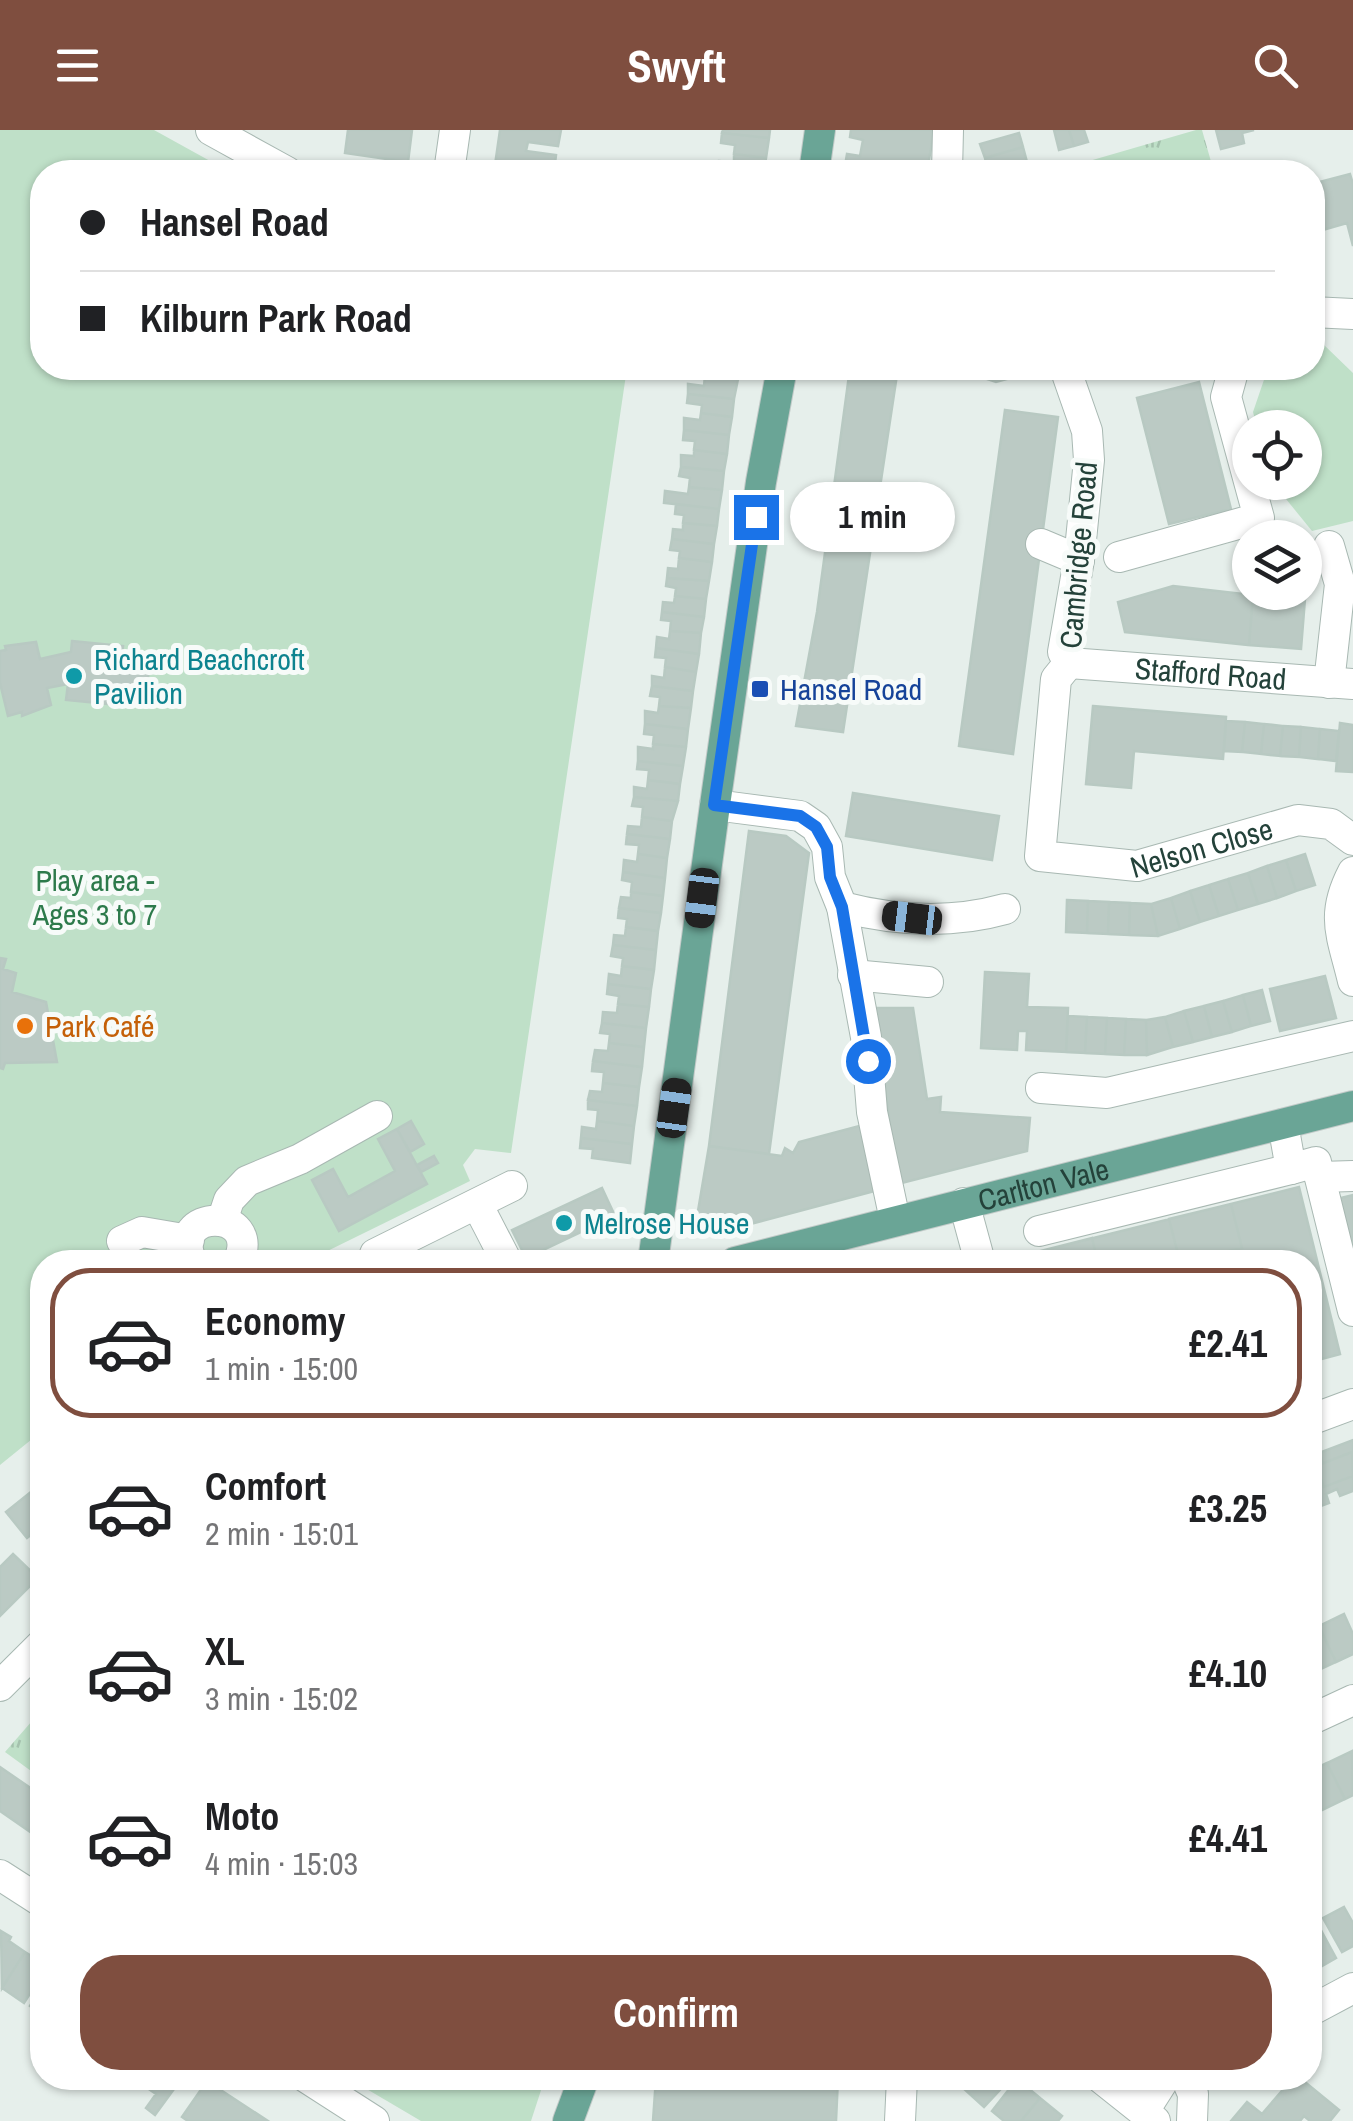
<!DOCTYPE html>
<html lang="en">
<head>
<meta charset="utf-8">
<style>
  body { margin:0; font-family:"Archivo Narrow",sans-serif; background:#f2f2f2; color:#202124; height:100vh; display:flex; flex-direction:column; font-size:38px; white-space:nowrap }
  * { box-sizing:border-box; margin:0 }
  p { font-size:32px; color:#757577 }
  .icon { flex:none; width:55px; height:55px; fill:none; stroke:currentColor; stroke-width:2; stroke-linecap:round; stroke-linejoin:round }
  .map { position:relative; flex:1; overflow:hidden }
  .sheet { position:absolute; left:30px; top:1120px; width:1292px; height:840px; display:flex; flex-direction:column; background:#fff; border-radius:40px; box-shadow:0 2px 8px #0004 }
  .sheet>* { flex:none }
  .hud { position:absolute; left:30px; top:30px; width:1295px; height:220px; border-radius:40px; box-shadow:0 2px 8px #0004; display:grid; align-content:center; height:220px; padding:0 50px; background:#fff }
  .fabs { position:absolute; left:1232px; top:280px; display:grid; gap:20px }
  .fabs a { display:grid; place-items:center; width:90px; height:90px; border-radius:50%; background:#fff; box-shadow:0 2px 8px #0004; font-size:50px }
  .end { position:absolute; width:45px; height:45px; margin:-22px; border:12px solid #1a73e8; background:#fff; box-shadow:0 0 0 5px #fff }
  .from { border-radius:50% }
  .bubble { position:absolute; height:70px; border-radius:35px; background:#fff; box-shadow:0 2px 8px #0004; font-size:32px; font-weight:700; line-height:70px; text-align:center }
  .car { position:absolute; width:30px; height:60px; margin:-30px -15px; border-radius:12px; box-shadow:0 0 8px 2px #0007; background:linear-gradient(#222 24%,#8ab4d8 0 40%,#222 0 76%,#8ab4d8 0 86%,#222 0) }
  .hud b { display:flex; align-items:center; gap:35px; height:95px; font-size:38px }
  .hud b+b { border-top:2px solid #e0e0e0 }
  .hud i { width:25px; height:25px; background:#202124 }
  ul { padding:18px 0 0; list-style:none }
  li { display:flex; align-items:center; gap:30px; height:150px; margin:0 20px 15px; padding:0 30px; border:5px solid transparent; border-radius:40px }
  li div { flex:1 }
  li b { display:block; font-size:38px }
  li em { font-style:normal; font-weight:700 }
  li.selected { border-color:#7f4e3f }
  li>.icon { width:90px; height:90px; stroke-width:1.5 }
  .action { display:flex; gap:20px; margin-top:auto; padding:20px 50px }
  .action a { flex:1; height:115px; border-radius:40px; background:#7f4e3f; color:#fff; font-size:40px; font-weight:700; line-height:115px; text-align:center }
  header { display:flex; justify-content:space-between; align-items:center; height:130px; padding:0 50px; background:#7f4e3f; color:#fff; font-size:45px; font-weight:700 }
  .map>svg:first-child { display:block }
  .grass { fill:url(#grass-tufts) }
  .park { fill:#bfe0c8 }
  .building { fill:#bbcac4; stroke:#b8c9c2; stroke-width:2.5 }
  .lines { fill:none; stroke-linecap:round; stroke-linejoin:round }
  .minor-casing { stroke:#a8b8b2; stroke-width:32 }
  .major-casing { stroke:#c2cac8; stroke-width:32 }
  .minor { stroke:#fff; stroke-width:30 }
  .major { stroke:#6aa596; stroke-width:30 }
  .route { stroke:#1a73e8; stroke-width:12 }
  .culture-dot { fill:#0f9aa8; stroke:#f7fbf9; stroke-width:4 }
  .transit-dot { fill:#1a4fb4; stroke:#f7fbf9; stroke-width:4 }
  .food-dot { fill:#e8710a; stroke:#f7fbf9; stroke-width:4 }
  .labels { text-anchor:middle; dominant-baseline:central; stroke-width:10; stroke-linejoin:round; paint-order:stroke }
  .street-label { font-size:30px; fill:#24423a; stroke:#f7fbf9 }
  .culture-label { font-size:30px; fill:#0d838f; stroke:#f7fbf9; text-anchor:start }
  .transit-label { font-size:30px; fill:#164399; stroke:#f7fbf9; text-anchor:start }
  .park-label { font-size:30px; fill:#2d7a4b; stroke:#f7fbf9 }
  .food-label { font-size:30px; fill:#c56008; stroke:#f7fbf9; text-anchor:start }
</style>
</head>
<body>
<header><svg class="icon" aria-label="menu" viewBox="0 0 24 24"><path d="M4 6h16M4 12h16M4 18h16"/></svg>Swyft<svg class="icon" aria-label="search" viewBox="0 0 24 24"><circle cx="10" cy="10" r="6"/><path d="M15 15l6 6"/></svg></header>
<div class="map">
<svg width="1353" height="1991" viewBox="0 0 1353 1991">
  <defs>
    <pattern id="grass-tufts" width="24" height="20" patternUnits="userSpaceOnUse" patternTransform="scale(2.5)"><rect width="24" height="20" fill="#bfe0c8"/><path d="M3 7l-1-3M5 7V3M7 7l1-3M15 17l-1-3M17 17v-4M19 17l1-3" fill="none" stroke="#a4c1ad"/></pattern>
  </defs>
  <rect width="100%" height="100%" fill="#e6efeb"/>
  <path class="grass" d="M1196,0h6l12,42h-145l-4,-4z
    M42,1560v89l-37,-27 27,-31 2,-22z"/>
  <path class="park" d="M0,0h154l76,42h-188v196h585l-116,785 -36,-4 -12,16 7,16 -165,81h-263v169l-42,34z
    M1324,215l29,28v148l-41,10 -39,-48 32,-1v-54l-48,-1 -4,-15 15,-44h44l1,-20z
    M348,1948h197l-14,43h-110z"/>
  <path class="building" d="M348,0h64l-4,32 -63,-9z
    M500,0h61l-3,16 -30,-4 -2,9 30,4 -2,17h-60z
    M723,0h47l-1,8 -47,-5z
    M851,0h83l-7,42h-83l3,-18 13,2 3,-16 -13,-3z
    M1054,0h15l5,16 -15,4z
    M1069,0h15l4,12 -14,4z
    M1216,0h38l-12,3 2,10 -23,6z
    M722,3l47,5 -3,20 -32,-4 1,-9 -14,-2z
    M1019,3l4,14 -38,11 -5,-14z
    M1023,17l4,15 -39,10 -3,-14z
    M734,24l32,4 -2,14h-46l1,-11 15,1z
    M1027,32l3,10h-42z
    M1350,44l3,10v62l-6,-23 -35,10v-49z
    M706,238h33l-1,11 -33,-4z
    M850,238h48l-55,364 -47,-6 21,-114z
    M967,238h63l2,4 -36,10 -27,-9z
    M705,245l33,4 -4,20 -46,-5v-10l16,2z
    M1199,252l32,127 -62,15 -32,-126z
    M688,264l46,5 -2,18 -31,-4 1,-8 -15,-2z
    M1005,280l53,7 -45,337 -54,-8z
    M701,283l31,4 -3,18 -45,-5v-12l16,2z
    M684,300l45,5 -2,19 -33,-4 1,-9 -12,-1z
    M694,320l33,4 -3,17 -43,-4v-12l13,1z
    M681,337l43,4 -2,19 -33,-3 1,-9 -11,-2z
    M689,357l33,3 -3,19 -55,-6 1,-12 23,3z
    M676,374l43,5 -2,17 -34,-3 1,-8 -9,-1z
    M683,393l34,3 -3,18 -42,-5 1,-10 10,1z
    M672,409l42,5 -2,18 -33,-4 1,-7 -10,-1z
    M679,428l33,4 -3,19 -42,-3 1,-10 10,1z
    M667,448l42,3 -3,18 -31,-3 1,-8 -10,-2z
    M1173,456l80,9 -4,50 -124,-13 -7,-30z
    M1253,465l52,4 -4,50 -52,-4z
    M675,466l31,3 -2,18 -42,-5 1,-10 11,1z
    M662,482l42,5 -3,16 -31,-2 1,-10 -10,-1z
    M670,501l31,2 -2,21 -43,-6 1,-11 12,2z
    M72,511l51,5 -2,20 28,2 -2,19 -28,-3 -2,21 -51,-5 2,-16 -21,4 4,17 -29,11v-4l-14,4 -8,-33v-32l6,-1 -1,-4 31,-4 4,17 31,-7z
    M656,518l43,6 -3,18 -31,-5 1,-9 -11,-1z
    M665,537l31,5 -3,19 -41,-5v-10l12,2z
    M652,556l41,5 -2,17 -32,-2 1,-9 -10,-1z
    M659,576l32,2 -3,21 -43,-5v-13l13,2z
    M1093,576l133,11 -3,42 -89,-8 -3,37 -45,-4z
    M1226,591l19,1 -3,30 -18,-1z
    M1245,592l19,2 -3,30 -19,-2z
    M1340,593l13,2v47l-17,-1z
    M645,594l43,5 -2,18 -33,-3 1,-9 -10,-1z
    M1264,594l19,2 -3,30 -19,-2z
    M1283,596l18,1 -2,30 -19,-1z
    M1301,597l19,2 -2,30 -19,-2z
    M1320,599l19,2 -3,30 -18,-2z
    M653,614l33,3 -3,19 -45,-5v-14l15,2z
    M638,631l45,5 -3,18 -32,-4 1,-10 -12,-1z
    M648,650l32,4 -2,17 -44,-4v-10l13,2z
    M853,663l146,23 -7,44 -146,-24z
    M634,667l44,4 -6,20 -30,-4 1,-10 -11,-1z
    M642,687l30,4 -2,18 -43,-5 1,-8 13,1z
    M749,701l37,5 23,17 -40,301 -60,-8z
    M627,704l43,5 -3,19 -29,-4 1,-9 -13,-1z
    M638,724l29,4 -2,20 -42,-6 1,-12 13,2z
    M1305,724l10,31 -19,6 -10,-31z
    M1286,730l10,31 -19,7 -10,-32z
    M1267,736l10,32 -19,6 -10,-31z
    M623,742l42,6 -2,18 -32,-4 1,-10 -10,-2z
    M1248,743l10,31 -20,6 -10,-31z
    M1228,749l10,31 -19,6 -10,-31z
    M1209,755l10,31 -19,6 -10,-31z
    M1190,761l10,31 -20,7 -9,-31z
    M631,762l32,4 -2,17 -42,-5 2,-11 10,1z
    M1171,768l9,31 -22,7 -7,-32z
    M1067,770l21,1 -1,32 -21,-1z
    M1088,771l21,1 -1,32 -21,-1z
    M1109,772l21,1 -1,32 -21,-1z
    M1130,773l21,1 7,32 -29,-1z
    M619,778l42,5 -3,18 -32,-4 1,-8 -9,-1z
    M626,797l32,4 -2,19 -43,-5 1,-10 11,1z
    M613,815l43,5 -2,20 -32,-4 1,-8 -12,-2z
    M0,828l6,1 -3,10 13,4 -4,19 34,10 11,60 -52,1 -2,6 -3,-1z
    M622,836l32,4 -3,19 -43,-5 1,-10 12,2z
    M985,842l44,2 -2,33 41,1 -2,44 -40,-2 1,-19h-9l-1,19 -36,-2z
    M1325,846l11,42 -56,13 -10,-42z
    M608,854l43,5 -2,18 -31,-3 1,-8 -12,-2z
    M1262,860l8,31 -19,5 -8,-31z
    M1243,865l8,31 -19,6 -9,-31z
    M1223,871l9,31 -20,5 -8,-31z
    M618,874l31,3 -3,21 -44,-5 1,-11 14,1z
    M1204,876l8,31 -19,5 -9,-31z
    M874,878h39l14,91 14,-2 -1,15 90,6 -3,33 -129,33z
    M1184,881l9,31 -20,5 -8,-30z
    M1068,886l19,1 -2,36 -19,-1z
    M1087,887l20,1 -2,36 -20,-1z
    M1165,887l8,30 -26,8 -1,-35z
    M1107,888l19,1 -2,36 -19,-1z
    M1126,889l20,1 1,35h-23z
    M602,893l44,5 -2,19 -35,-4 1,-9 -10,-1z
    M609,913l35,4 -2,20 -49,-6 2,-11 13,1z
    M593,931l49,6 -3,20 -36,-4 1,-11 -12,-1z
    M603,953l36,4 -2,19 -49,-6 2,-9 12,1z
    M588,970l49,6 -3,20 -37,-5 1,-11 -10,-1z
    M411,991l13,23 -14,8 -13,-23z
    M597,991l37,5 -2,18 -51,-6 1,-11 14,2z
    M863,995l15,65 -154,41 1,-10 -28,-4 12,-71 73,10 3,-8 8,5 6,-11z
    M397,999l30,55 -88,47 -27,-51 21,-11 15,28 47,-26 -17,-32z
    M581,1008l51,6 -2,19 -38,-5 1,-9 -13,-1z
    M434,1026l4,7 -17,9 -4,-7z
    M1299,1057l41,167 -30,8v-100h-275l-2,-9z
    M602,1058l13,28 -89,42 -14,-28z
    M1353,1065v70l-16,-66z
    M1231,1074l11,44 -62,14 -11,-43z
    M1092,1108l6,24h-63l-2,-9z
    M1353,1310v51l-13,5 -3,-7 -11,5 3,9 -19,7v-42l13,-5 -4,-10z
    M1352,1322l1,24 -29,11 -8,-21z
    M42,1353v43l-15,12 -21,-26z
    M13,1424l25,24 -38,38v-49z
    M1344,1484l9,20v20l-17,8 -17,-36z
    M1319,1496l17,36 -24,11 -2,-43z
    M1352,1621l1,44 -8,4 -18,-36z
    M1327,1633l18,36 -25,12 -10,-22v-18z
    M0,1637l42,29v44l-42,-29z
    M1344,1777l9,16v23l-11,6 -19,-34z
    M1316,1791l20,37 -21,12 -5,-9v-36z
    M1,1801l10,6 -2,4 16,11 -23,36z
    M25,1822l13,8 4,-2v17l-18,28 -22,-15z
    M42,1857v28l-12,-9z
    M139,1948h43l-27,37 -9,-7 10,-14 -19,-13z
    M656,1948h182l-2,43h-183z
    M972,1948h39l-27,29 -21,-19z
    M1293,1948h7l39,32 -9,11h-20l-6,-5 -4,5h-69l16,-19 15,12z
    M1017,1949l23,19 -19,23h-17l-12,-10z
    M207,1951l61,40h-80l-6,-4z
    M1040,1968l22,18 -4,5h-37z"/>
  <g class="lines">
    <defs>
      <g id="minor">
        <path d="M211,0l76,42"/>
        <path d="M449,42l6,-42"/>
        <path d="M947,42l1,-42"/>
        <path d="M1312,182l41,2"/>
        <path id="s1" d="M1065,238l22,63 2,29 -10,100 -16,92 6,11 -13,16 -16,177 97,10 161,-46 33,4 22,16"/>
        <path d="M1041,414l38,16"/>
        <path d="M1119,427l140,-39 -33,-121 8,-29"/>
        <path id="s2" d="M1069,533l284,21"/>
        <path d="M1329,553l11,-99 -11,-38"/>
        <path d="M715,675l85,11 16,11 11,20 3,30 12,30 24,130 6,75 23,108"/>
        <path d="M1353,742c-23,44 -11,63 0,109"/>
        <path d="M842,777c54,14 109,17 163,2"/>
        <path d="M853,845l75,7"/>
        <path d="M1041,958l66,5 246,-57"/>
        <path d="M1283,994l8,45 25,-7 37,149"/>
        <path d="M1320,1047l33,-1"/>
        <path d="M964,1073l16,59"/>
        <path d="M477,1074l30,58"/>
        <path d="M222,1091l7,-21 18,-19 53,-22 77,-43"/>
        <path d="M1039,1101l252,-62"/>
        <path d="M122,1111l20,-9 47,8"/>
        <path d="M375,1124l137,-68"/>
        <path d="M192,1132c-26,-55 72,-55 46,0"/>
        <path d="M1310,1290l43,-16"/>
        <path d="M0,1556l42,-42"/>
        <path d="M1310,1590l43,-20"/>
        <path d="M0,1745l42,27"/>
        <path d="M1310,1881l43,-23"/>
        <path d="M307,1948l67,43"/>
        <path d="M1101,1948l54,43"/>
        <path d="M1186,1948l7,16 -1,27"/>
        <path d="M1144,1981l21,-33"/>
        <path d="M900,1991l2,-43"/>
      </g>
      <g id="major">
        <path d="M814,42l6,-42"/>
        <path d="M653,1132l62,-457 46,-323 21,-114"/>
        <path id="s3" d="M735,1132l618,-156"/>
        <path d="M568,1991l16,-43"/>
      </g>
    </defs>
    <use href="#minor" class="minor-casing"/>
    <use href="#major" class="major-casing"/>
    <use href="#minor" class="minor"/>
    <use href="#major" class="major"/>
  </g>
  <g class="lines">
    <path class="route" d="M756,387l-42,288 86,11 16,11 11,20 3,30 12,30 26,154"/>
  </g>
  <g class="culture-dot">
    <circle cx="74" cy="546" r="10"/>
    <circle cx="564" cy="1093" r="10"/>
  </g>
  <rect class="transit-dot" x="750" y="549" width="20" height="20" rx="5"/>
  <circle class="food-dot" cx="25" cy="896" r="10"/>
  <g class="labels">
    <g class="street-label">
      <text transform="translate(1078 425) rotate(-85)">Cambridge Road</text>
      <text stroke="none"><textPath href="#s2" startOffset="142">Stafford Road</textPath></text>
      <text stroke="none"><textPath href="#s1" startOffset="665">Nelson Close</textPath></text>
      <text stroke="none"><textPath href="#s3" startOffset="318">Carlton Vale</textPath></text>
    </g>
    <g class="culture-label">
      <text x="94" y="529">Richard Beachcroft<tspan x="94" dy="34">Pavilion</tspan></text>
      <text x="584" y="1093">Melrose House</text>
    </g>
    <g class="transit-label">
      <text x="780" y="559">Hansel Road</text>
    </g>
    <g class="park-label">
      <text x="95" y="750">Play area -<tspan x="95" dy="34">Ages 3 to 7</tspan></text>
    </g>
    <g class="food-label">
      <text x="45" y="896">Park Café</text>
    </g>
  </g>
</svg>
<div class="fabs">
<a><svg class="icon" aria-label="locate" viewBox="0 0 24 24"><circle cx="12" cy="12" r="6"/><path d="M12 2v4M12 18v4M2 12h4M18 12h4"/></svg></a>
<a><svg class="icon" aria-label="layers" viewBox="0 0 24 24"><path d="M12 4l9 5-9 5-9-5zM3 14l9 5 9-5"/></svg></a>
</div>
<i class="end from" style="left:868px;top:931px"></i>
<i class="end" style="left:756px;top:387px"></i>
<div class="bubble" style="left:790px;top:352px;width:165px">1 min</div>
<i class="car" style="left:702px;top:768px;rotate:187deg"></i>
<i class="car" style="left:912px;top:788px;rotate:277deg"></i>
<i class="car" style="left:674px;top:978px;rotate:8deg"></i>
<div class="hud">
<b><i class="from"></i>Hansel Road</b>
<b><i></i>Kilburn Park Road</b>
</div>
<section class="sheet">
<ul>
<li class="selected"><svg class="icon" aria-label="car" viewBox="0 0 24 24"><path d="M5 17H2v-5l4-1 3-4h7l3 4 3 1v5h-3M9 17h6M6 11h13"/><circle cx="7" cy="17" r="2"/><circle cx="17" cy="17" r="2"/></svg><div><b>Economy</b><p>1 min · 15:00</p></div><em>£2.41</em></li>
<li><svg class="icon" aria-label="car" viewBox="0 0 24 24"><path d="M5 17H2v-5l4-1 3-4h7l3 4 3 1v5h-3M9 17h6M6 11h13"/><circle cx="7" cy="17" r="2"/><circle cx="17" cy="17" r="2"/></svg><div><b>Comfort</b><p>2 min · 15:01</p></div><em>£3.25</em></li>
<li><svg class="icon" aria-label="car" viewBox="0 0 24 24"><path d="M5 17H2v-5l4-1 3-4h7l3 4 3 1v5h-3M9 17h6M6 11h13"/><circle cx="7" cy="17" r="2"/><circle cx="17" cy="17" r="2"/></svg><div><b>XL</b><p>3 min · 15:02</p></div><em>£4.10</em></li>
<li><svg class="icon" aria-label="car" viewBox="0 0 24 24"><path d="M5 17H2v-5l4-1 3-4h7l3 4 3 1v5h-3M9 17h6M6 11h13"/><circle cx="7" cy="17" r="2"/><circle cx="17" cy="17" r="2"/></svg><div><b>Moto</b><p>4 min · 15:03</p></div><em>£4.41</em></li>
</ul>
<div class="action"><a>Confirm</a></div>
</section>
</div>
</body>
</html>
